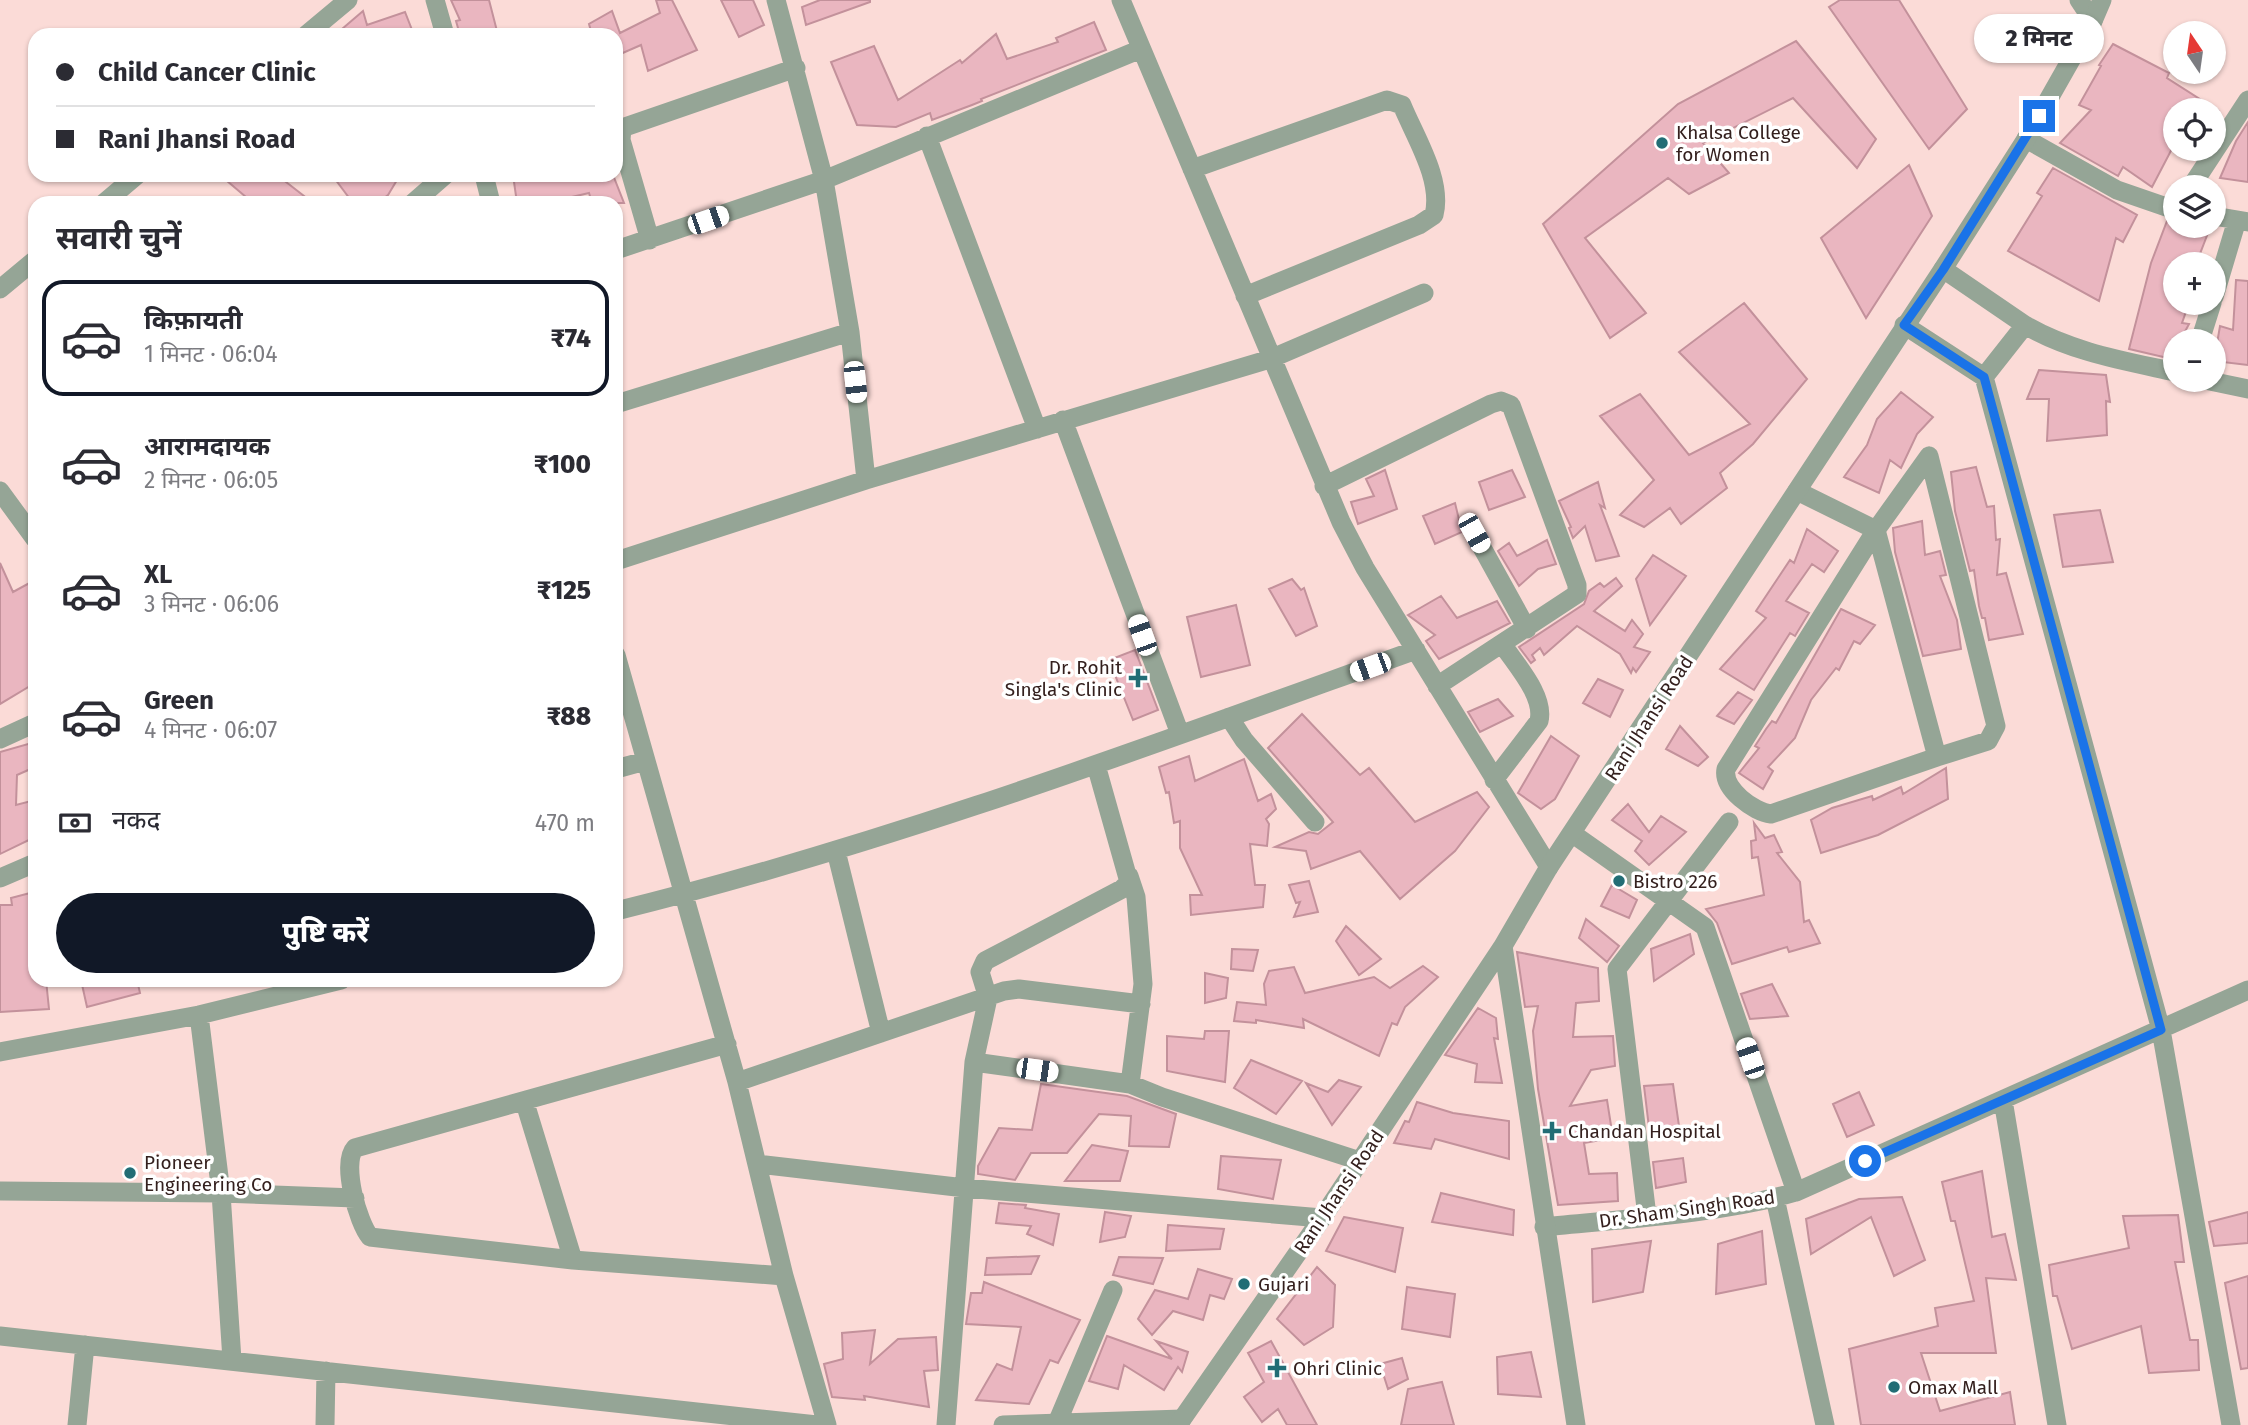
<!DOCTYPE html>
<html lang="hi">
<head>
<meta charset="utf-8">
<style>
  body { margin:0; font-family:"Fira Sans","Noto Sans Devanagari",sans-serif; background:#f2f2f3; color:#2b2b33; height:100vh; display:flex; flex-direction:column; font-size:26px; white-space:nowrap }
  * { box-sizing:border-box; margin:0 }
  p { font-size:23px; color:#7c7c81 }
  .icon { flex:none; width:38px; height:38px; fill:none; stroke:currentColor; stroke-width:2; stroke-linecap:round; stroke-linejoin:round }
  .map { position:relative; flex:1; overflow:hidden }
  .sheet { position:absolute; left:28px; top:196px; width:595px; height:791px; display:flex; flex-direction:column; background:#fff; border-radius:21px; box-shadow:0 2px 5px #0004 }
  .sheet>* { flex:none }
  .banner { position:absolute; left:28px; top:28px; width:595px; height:154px; border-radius:21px; box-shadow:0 2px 5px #0004; display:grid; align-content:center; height:154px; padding:0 28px; background:#fff }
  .needle { width:46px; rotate:347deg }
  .fabs { position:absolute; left:2163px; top:21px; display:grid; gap:14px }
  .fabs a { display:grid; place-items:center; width:63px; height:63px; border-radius:50%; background:#fff; box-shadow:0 2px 5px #0004; font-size:35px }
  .end { position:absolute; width:32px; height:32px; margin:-16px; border:9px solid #1a73e8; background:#fff; box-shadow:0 0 0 4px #fff }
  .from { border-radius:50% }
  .bubble { position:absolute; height:49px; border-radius:24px; background:#fff; box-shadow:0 2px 5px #0004; font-size:23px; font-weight:800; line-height:49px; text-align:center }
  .car { position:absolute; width:21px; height:42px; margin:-21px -10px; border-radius:9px; box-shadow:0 0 5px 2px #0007; background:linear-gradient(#fff 24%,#345 0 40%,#fff 0 76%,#345 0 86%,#fff 0) }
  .banner b { display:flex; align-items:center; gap:24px; height:66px; font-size:26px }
  .banner b+b { border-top:2px solid #e1e1e2 }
  .banner i { width:18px; height:18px; background:#2b2b33 }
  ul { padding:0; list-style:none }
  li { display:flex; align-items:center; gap:21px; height:116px; margin:0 14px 10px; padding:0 14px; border:4px solid transparent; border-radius:21px }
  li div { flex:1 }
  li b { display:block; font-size:26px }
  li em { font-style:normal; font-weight:800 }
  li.on { border-color:#111827 }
  li>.icon { width:63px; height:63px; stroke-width:1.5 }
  h2 { padding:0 28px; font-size:32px; line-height:84px }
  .pay { display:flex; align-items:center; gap:18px; height:77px; padding:0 28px; font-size:26px }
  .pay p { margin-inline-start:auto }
  .cta { display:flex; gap:14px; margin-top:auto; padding:14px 28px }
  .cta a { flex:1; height:80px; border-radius:42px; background:#111827; color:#fff; font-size:28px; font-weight:800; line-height:80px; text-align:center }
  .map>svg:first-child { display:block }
  .building { fill:#eab6c0; stroke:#c3919b; stroke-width:2 }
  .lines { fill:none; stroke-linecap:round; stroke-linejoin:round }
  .minor { stroke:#95a596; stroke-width:19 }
  .tertiary { stroke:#95a596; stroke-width:19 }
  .route { stroke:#1a73e8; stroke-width:9 }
  .poi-dot { fill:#226d75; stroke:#fff; stroke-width:2.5 }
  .labels { text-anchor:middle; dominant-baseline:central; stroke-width:7; stroke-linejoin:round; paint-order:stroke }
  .poi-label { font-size:19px; fill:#34201e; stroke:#fff; text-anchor:start }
  .street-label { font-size:19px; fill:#34201e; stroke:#fff }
</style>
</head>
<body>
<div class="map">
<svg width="2248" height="1425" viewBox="0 0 2248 1425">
  <rect width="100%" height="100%" fill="#fbdbd7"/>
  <path class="building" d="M451,0h38l9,35h-38l-4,-14 4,-1z
    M656,0h16l25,50 -49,21 -7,-26 -25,11v-21h-24l-3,-11 23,-13 8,22 40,-20z
    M721,0h32l11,25 -25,12z
    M820,0h50v2l-64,23 -4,-18z
    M1840,0h59l68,109 -38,40 -100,-142z
    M363,11l4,14 38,-13 9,23h-79z
    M1094,22l12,28 -125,49 1,2 -10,4 -40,15 -2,-7 -34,14 -39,-2 -26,-63 43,-16 24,54 62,-40 2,3 34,-29 11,25 51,-17 -2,-4z
    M1796,41l80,98 -19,29 -64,-70 -90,45 26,30 -40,21 -21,-16 -83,60 61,75 -36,25 -67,-114 135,-120z
    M2113,44l56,29 -2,5 50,32h-42v33l-23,44 -29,-20 -5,9 -58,-33 31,-33 -12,-5 22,-39 -2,-1z
    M2248,122v60l-28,-4 16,-37z
    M1909,165l23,51 -66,102 -45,-80z
    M2053,168l84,47 -14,27 -7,-4 -17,63 -91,-50 34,-55 -5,-3z
    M220,175h57l36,28h-60z
    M332,175h68l-12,20 -11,8h-24z
    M513,175h100l11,28h-32l-3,-10 -43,10h-29z
    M2167,221l41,12 -12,31h-21v39h14l-7,20 7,1 -9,17h-5l-3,18 -43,-10 22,-86z
    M2236,280l12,1v84l-34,-4 6,-35 13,4z
    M1744,303l63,76 -54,65 -33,29 7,15 -46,36 -11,-16 -26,19 -24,-12 34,-35 -54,-64 40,-22 49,61 61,-31 -71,-72z
    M2039,370l67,5 4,27 -4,-1 1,34 -60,6 2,-42h-22z
    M1901,392l32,25 -16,17 -16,34 -11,-8 -11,33 -35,-16 23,-32 10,-26z
    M1976,467l11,40 7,-1 2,34 4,-1 -3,36 9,-2 17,61 -34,6 -4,-22h-3l-3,-12 -5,-36 -4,1 -15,-60 -4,-39z
    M1385,470l12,39 -39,15 -7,-22 23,-6 -8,-17z
    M1512,470l13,27 -36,13 -10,-28z
    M1598,482l7,26 -5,-3 19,51 -23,5 -11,-35 -12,12 -4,-10 2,-1 -12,-26z
    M1455,503l7,29 -27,12 -12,-28z
    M2100,510l13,52 -50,5 -9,-52z
    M1922,521l3,34 15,-4 6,24 -6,1 17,44 4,29 -38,7 -28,-104 -2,-24z
    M1807,529l31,22 -14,21 -12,-8 -26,37 23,12 -14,23 -5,-3 -36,57 -34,-21 46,-51 -10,-7 34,-51 4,3z
    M1547,540l9,24 -18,5 -19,17 -21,-35 11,-8 8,13z
    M1653,555l33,21 -36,49 -14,-46z
    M0,563l13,29 22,-12v103l-35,21z
    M1616,578l6,8 -28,25 31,20 7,-11 11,14 -9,13 16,5 -14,20 -3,-4 -2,5 -11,-19 -43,-28 -33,29 -4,-7 -8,7 3,5 -4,3 -12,-16 65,-43 5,-13 11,-8 4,4z
    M1292,579l9,11 3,-2 13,38 -21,10 -27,-47z
    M1441,596l16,22 40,-17 13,22 -71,36 -13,-18 9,-6 -27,-20z
    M1236,605l14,60 -49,12 -14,-60z
    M1841,609l34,16 -15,19 -6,-3 -15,29 -3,-2 -25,32 -16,38 -27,29 5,4 -10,18 -24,-16 20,-25 -4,-2 11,-17 6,-8 4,2z
    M1135,650l23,60 -25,10 -24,-60z
    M1598,679l25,11 -13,27 -27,-14z
    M1738,692l14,8 -18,24 -17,-8z
    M1498,699l15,17 -33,16 -12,-20z
    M1302,714l58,61 9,-7 46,54 62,-30 12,15 -34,44 -55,48 -40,-48 -49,18 -5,-18 -31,-4 34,-15 9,2 15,-12 -65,-74z
    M1680,726l28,31 -10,9 -32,-17z
    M1551,736l28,20 -24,43 -14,10 -23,-16z
    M35,742v25l-18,8 -1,30 19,-5v37l-35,17v-102z
    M1189,756l6,25 49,-22 14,42 13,-7 5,15 -10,10 3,5 -2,22 -17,-2 5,41h10l-2,22 -72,8 -1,-20h12l-22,-47v-27l-6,2 -5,-31 -3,1 -7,-26z
    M1946,768l2,31 -70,36 -57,18 -10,-33 21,-12 40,-12 1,4 28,-13 2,7z
    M1628,804l21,28 12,-16 25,16 -37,33 -14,-14 7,-10 -30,-21z
    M1754,823l11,15 9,-3 8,17 -5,1 23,29 4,40 5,-2 11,23 -31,9 -2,-5 -55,17 -15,-41 -11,-14 58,-14 -6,-38 -6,1 -1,-17 5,-1z
    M1309,881l9,31 -24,5 6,-15 -4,1 -7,-18z
    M1612,885l25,15 -8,18 -28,-12z
    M30,893l5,29v58h11l3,29 -49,3v-107h12l-1,-7z
    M1586,919l33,27 -12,16 -28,-24z
    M1346,926l35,33 -22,16 -23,-34z
    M1690,934l4,20 -40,27 -3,-32z
    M1232,949l26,1 -5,21 -22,-2z
    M1517,952l81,16 1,33 -23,2 -3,34 40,-1 2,30 -24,4 -21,36 37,-6 6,38 -29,5 5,31 28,-1 1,28 -60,4 -20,-116 -5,-58 5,-25 -13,1z
    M1423,966l15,11 -33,30 -8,18 -5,-2 -13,33 -76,-37 1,9 -48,-8v3l-22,-2 3,-19 29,3 -2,-21 5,-13 25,-4 11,26 69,-16 16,11z
    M1205,973l23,5 -2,20 -21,5z
    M81,980h56l3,13 -53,14z
    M1772,984l16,32 -38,3 -9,-25z
    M1478,1008l18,10 2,21 -4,-1 8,45 -27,-1 2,-18 -32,-9z
    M1205,1031h24l-4,51 -58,-11v-35l37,3z
    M1251,1060l51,21 -26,33 -42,-26z
    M1339,1080l22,7 -29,38 -26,-42 22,9z
    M1041,1084l86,12 49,18 -7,33 -40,-1 2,-30 -32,-2 -32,39h-36l-16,27 -37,-6v-8l21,-38 33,2z
    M1673,1084l8,56 -31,-4 -6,-50z
    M1859,1092l15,33 -27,12 -14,-33z
    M1417,1102l36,11 56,8v38l-74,-20 -4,10 -37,-6 11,-22 4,1z
    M1092,1145l36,6 -8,30h-55z
    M1221,1156l60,4 -8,39 -55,-10z
    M1683,1158l3,24 -30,6 -3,-26z
    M1982,1171l10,66 13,-3 11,46 -30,-2 10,75h-75l19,58 70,-19 5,33h-154l-12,-76 89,-23 -3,-18 39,-7 -19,-80h-4l-9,-39z
    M1441,1193l73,17 -1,25 -81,-13z
    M1902,1197l23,63 -31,16 -23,-59 -60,37 -5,-35 53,-20z
    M999,1203l27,2 -1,3 34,6 -6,31 -26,-11 4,-8 -35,-3z
    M1105,1212l26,4 -6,21 -25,5z
    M2248,1212v31l-34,3 -5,-24z
    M2178,1215l6,47h-9l15,78h8l1,30 -50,3 -8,-47 -69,23 -15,-53h-4l-4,-31 80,-17 -6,-32z
    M1344,1217l59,11 -8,44 -69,-21z
    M1168,1225l56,4 -4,20 -54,2z
    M1762,1231l4,53 -50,10 2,-50z
    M1651,1241l-8,51 -50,10 -1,-53z
    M1039,1256l-8,18 -46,1 2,-17z
    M1119,1257l44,1 -10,26 -40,-9z
    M1317,1267l18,18 -2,42 -29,18 -27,-26z
    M1198,1269l34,10 -8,20 -14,-4 -7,25 -30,-9 -21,24 -14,-16 17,-29 33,9z
    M2248,1276v92l-7,1 -16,-86z
    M984,1282l96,38 -22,43 -8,-3 -21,44 -53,-4 21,-36 15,6 9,-43 -55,-3 5,-31h11z
    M1407,1287l48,7 -5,43 -48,-8z
    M875,1330l-5,34 28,-25 38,-2 2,33 -14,1 5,36 -65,-11 1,4 -33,-3 -8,-33 19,-5 -1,-26z
    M1107,1336l65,23 -16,-18 32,11 -6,20 -4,-5 -14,23 -40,-25 -6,24 -29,-8z
    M1271,1341l46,84h-30l-9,-16 -16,13 -18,-25 20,-15 -16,-29z
    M1531,1352l10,45 -43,-3 -1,-37z
    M1402,1358l6,21 -20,10 -8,-25z
    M1442,1382l12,43h-53l7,-36z"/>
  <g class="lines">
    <path class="minor" d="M435,0l10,35
      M776,0l48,180 26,152 16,148
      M1121,0l220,522 24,46 184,299
      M2079,0l14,21
      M927,136l110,293
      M2026,139l91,51 58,20
      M1192,169l195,-69 15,5c13,32 41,75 32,110l-15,10 -174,71
      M484,175l7,28
      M2191,187l57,-87
      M413,203l32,-28
      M2214,216l34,6
      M650,240l-29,-100 1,-12 174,-60
      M616,250l208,-70 317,-131
      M1943,269l82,56 -41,52
      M2214,297l23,-77
      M1904,325l80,52 177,653 70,395
      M2025,325c46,27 100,36 150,47
      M2200,341l12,-38
      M2205,380l43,9
      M616,404l234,-72
      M1063,420l117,314
      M1929,456l67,270 -8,15 -51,16
      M1324,486l167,-82 10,-3 10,4 66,180v9l-140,92
      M0,491l35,48
      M1797,491l79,39 61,227 -166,57c-17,-2 -49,-25 -45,-45l150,-239 53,-74
      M1474,533l53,96
      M616,561l250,-81 404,-121 154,-66
      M616,655l121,427 47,194 43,149
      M1229,717l15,23 71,82
      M0,739l35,-16
      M616,769l29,-8
      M1494,780l45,-59c6,-25 -23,-56 -36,-76
      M1573,834l132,93 91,265
      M836,851l45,182
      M1129,876l7,21 7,87 -13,100
      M0,878l35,-15
      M616,911c273,-67 536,-166 800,-261
      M199,1015l22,178 11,167
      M727,1044l-372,104c-14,15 3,75 15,89l203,23 211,16
      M0,1052l199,-37 142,-35
      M974,1062l156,22 32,13 198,64
      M737,1082l267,-91 15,-2 122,15
      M2003,1100l54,325
      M525,1103l48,157
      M758,1164l207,24 357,30
      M0,1191l221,2 134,5
      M1775,1198l50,227
      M1647,1216l-30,-247 112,-147
      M1544,1227c78,-8 177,-13 252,-35l452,-202
      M0,1336l817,89
      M1057,1423l56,-133
      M77,1425l8,-80
      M325,1425l1,-54
      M946,1425l28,-363 14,-64 -8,-26 5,-11 137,-72 7,-7 -33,-117
      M1003,1425l179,-6"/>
    <path class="tertiary" d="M306,35l42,-35
      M104,203l33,-28
      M0,289l35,-29
      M1503,946l73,479
      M1178,1425l144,-207 181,-272 46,-79 394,-598 83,-130 67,-118 9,-21"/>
  </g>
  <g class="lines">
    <path class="route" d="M1865,1161l296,-131 -177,-653 -80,-52 39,-55 96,-154"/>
  </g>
  <g class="poi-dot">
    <circle cx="1662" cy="143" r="7"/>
    <path d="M1134.5 667.5h7v7h7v7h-7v7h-7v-7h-7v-7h7z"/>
    <circle cx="1619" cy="881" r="7"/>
    <path d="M1548.5 1120.5h7v7h7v7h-7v7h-7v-7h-7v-7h7z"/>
    <circle cx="130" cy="1173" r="7"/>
    <circle cx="1244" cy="1284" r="7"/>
    <path d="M1273.5 1357.5h7v7h7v7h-7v7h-7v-7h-7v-7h7z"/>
    <circle cx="1894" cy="1387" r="7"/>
  </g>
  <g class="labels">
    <g class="poi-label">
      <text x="1676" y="132">Khalsa College<tspan x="1676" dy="22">for Women</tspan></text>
      <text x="1122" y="667" text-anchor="end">Dr. Rohit<tspan x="1122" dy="22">Singla's Clinic</tspan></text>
      <text x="1633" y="881">Bistro 226</text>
      <text x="1568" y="1131">Chandan Hospital</text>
      <text x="144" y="1162">Pioneer<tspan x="144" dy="22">Engineering Co</tspan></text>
      <text x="1258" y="1284">Gujari</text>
      <text x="1293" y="1368">Ohri Clinic</text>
      <text x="1908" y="1387">Omax Mall</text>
    </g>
    <g class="street-label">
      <text transform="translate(1649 718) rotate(-57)">Rani Jhansi Road</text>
      <text transform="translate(1339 1192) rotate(-56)">Rani Jhansi Road</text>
      <text transform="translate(1687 1209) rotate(-8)">Dr. Sham Singh Road</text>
    </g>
  </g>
</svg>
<div class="fabs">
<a><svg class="needle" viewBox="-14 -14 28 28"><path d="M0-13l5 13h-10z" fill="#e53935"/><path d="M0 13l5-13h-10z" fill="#7c7c81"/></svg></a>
<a><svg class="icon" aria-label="locate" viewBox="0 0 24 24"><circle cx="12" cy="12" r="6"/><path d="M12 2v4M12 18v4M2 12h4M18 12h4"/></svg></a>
<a><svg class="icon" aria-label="layers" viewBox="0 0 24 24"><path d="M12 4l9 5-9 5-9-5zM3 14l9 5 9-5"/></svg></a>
<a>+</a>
<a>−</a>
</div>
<i class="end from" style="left:1865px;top:1161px"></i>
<i class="end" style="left:2039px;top:116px"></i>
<div class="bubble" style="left:1974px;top:14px;width:130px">2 मिनट</div>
<i class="car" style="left:708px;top:220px;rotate:71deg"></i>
<i class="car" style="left:855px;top:382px;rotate:174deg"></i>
<i class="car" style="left:1474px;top:533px;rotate:151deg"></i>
<i class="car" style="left:1142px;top:635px;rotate:340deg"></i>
<i class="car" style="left:1370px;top:667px;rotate:250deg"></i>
<i class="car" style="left:1750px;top:1058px;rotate:341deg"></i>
<i class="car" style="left:1037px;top:1070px;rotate:98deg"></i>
<div class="banner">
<b><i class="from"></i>Child Cancer Clinic</b>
<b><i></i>Rani Jhansi Road</b>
</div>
<section class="sheet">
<h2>सवारी चुनें</h2>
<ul>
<li class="on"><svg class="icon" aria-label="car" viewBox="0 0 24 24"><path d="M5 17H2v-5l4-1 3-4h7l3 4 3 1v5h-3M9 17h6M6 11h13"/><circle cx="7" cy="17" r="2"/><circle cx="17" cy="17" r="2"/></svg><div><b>किफ़ायती</b><p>1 मिनट · 06:04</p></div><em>₹74</em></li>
<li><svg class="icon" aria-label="car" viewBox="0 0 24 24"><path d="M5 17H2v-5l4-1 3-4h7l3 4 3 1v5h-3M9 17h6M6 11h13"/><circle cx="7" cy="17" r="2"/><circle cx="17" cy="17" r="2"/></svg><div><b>आरामदायक</b><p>2 मिनट · 06:05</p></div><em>₹100</em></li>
<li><svg class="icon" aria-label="car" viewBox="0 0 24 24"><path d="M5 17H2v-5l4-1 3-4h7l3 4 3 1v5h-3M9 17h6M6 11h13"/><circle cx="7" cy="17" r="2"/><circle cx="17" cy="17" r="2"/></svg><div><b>XL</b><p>3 मिनट · 06:06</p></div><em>₹125</em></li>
<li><svg class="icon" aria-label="car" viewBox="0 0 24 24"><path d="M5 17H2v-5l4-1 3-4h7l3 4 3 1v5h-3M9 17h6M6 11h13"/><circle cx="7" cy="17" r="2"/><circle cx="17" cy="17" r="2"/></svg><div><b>Green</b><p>4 मिनट · 06:07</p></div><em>₹88</em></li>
</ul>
<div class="pay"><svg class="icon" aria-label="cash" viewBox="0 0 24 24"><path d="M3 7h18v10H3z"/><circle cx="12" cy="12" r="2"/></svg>नकद<p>470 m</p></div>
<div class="cta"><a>पुष्टि करें</a></div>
</section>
</div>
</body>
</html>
